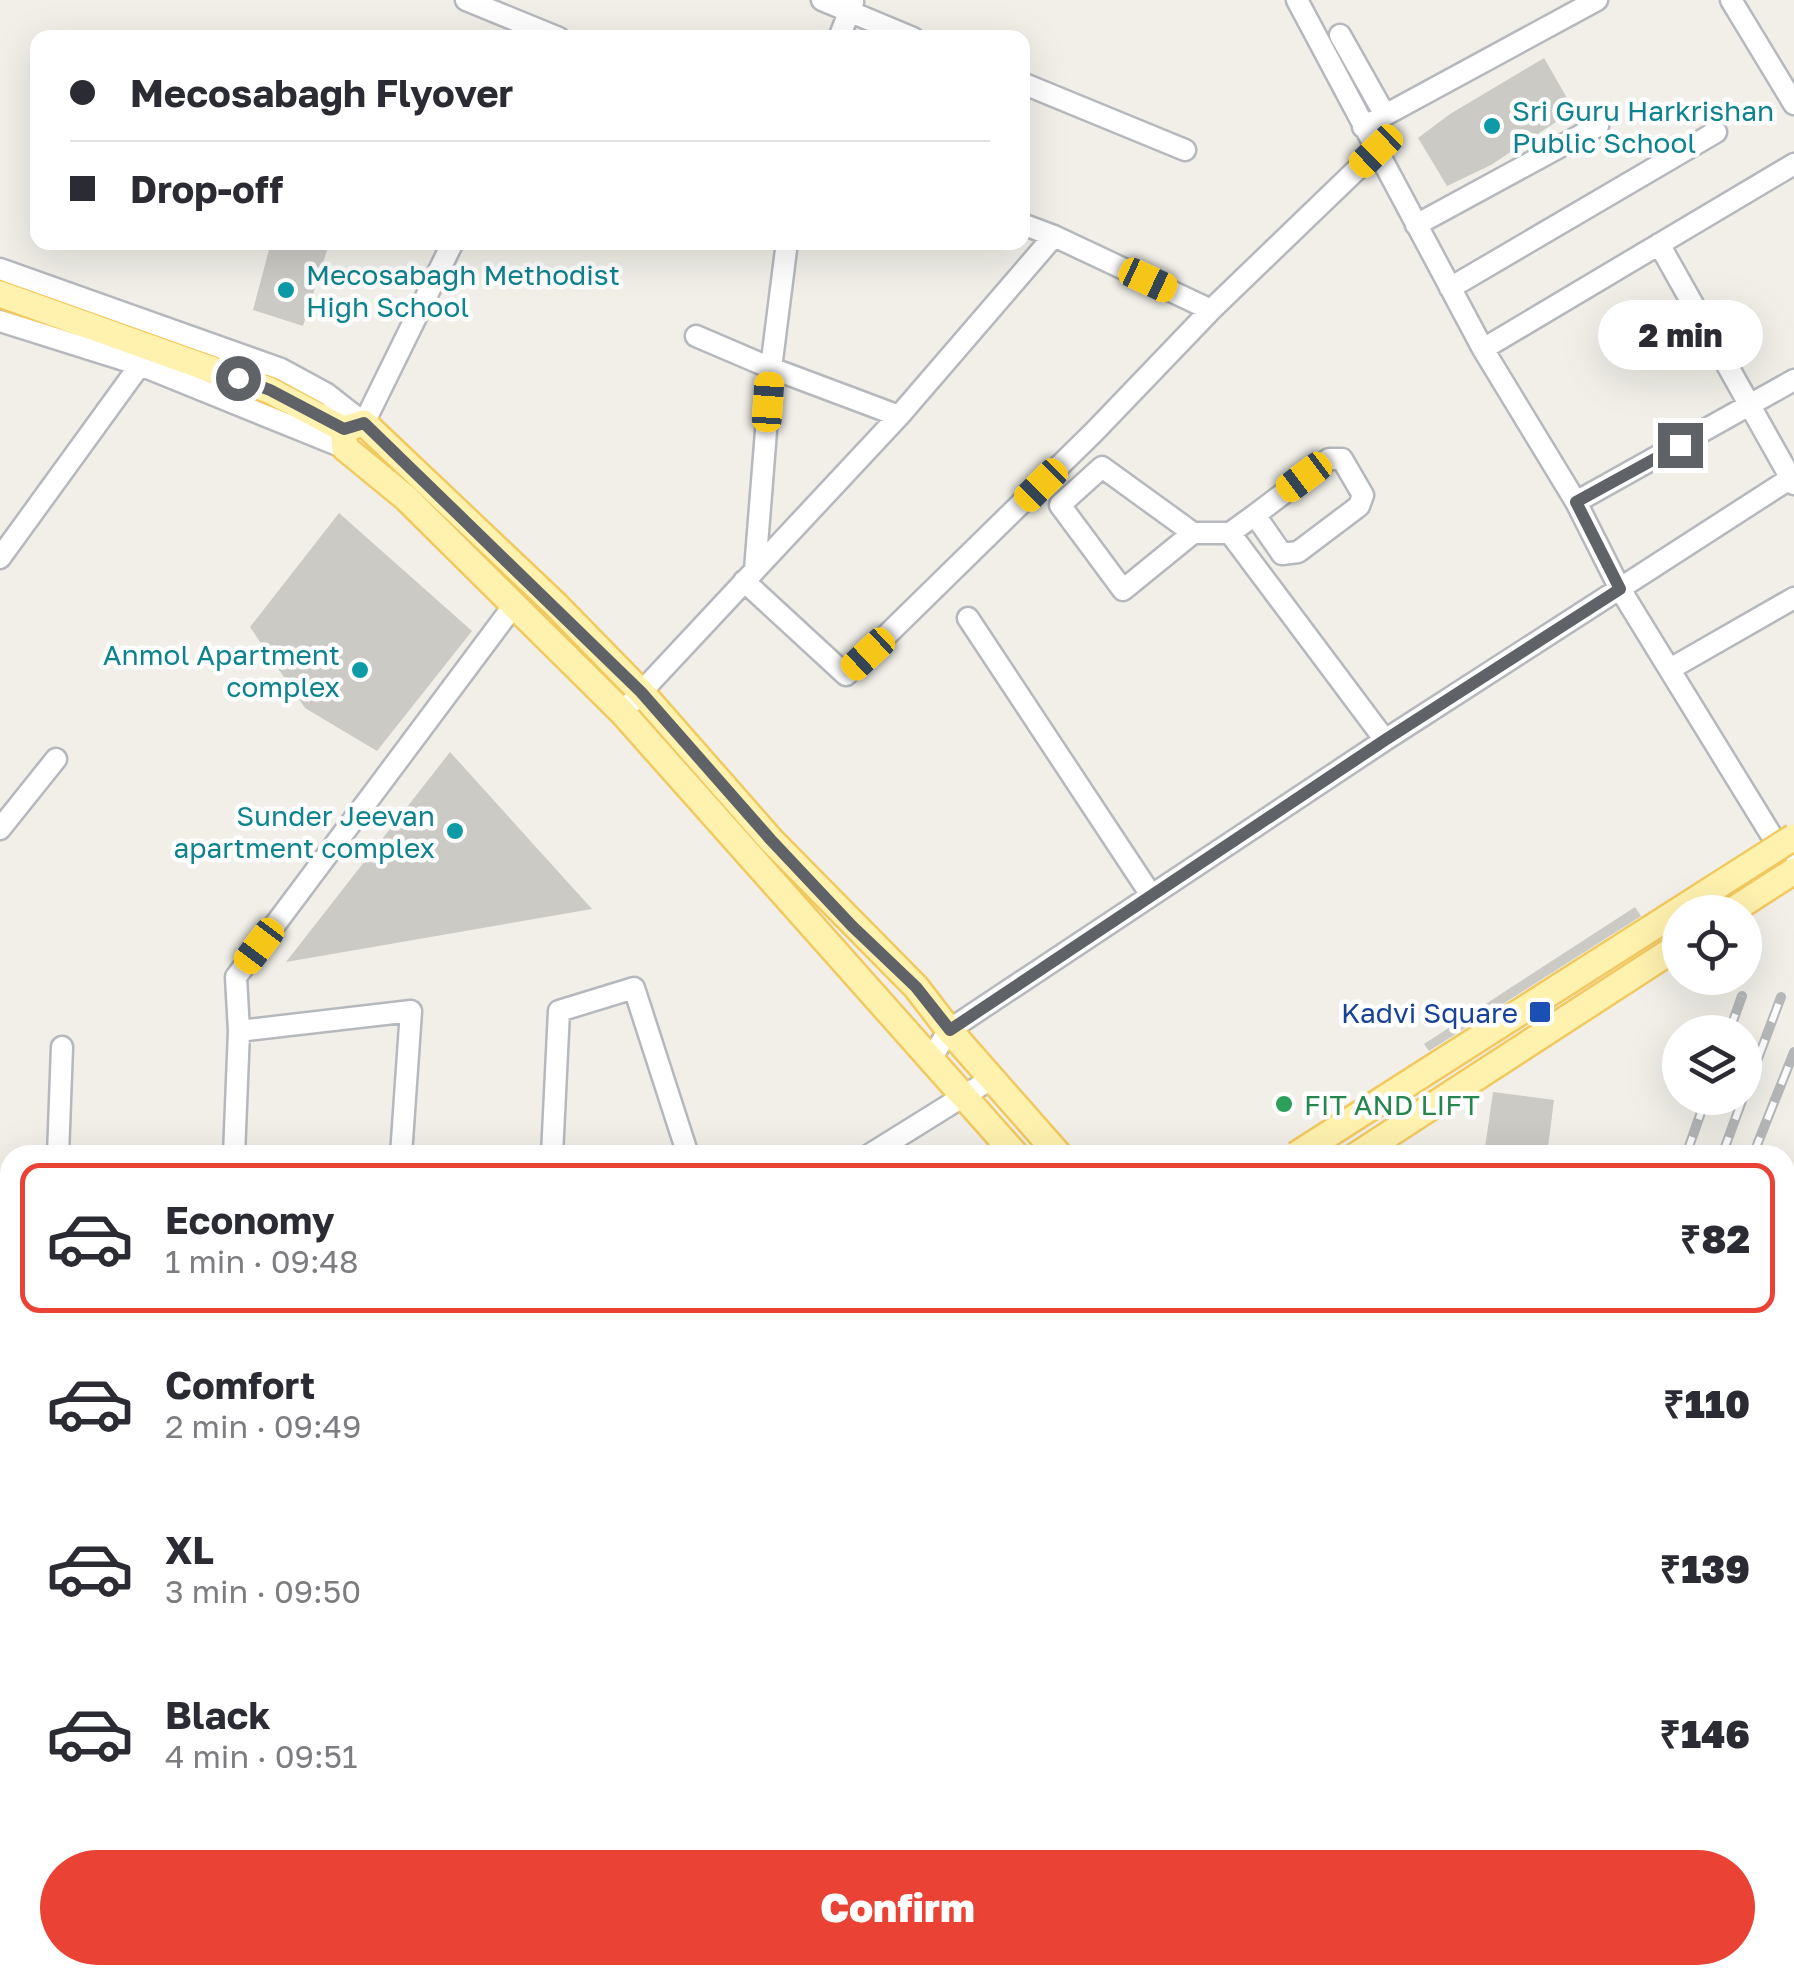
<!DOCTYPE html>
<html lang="en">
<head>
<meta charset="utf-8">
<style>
  body { margin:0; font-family:"Golos Text",sans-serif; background:#f2f2f3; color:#2b2b33; height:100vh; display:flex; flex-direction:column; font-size:38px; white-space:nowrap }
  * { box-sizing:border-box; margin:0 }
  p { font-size:32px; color:#7c7c81 }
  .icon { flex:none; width:55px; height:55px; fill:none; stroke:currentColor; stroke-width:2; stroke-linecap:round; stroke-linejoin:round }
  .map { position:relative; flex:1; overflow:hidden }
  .side { position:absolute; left:0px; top:1145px; width:1795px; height:840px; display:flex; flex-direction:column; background:#fff; border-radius:30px 30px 0 0; box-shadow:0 10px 40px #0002 }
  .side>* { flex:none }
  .banner { position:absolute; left:30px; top:30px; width:1000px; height:220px; border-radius:20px; box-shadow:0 10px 40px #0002; display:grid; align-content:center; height:220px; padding:0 40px; background:#fff }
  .tools { position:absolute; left:1662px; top:895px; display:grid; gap:20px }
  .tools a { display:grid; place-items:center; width:100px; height:100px; border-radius:50%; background:#fff; box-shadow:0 10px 40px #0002; font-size:50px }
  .end { position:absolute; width:45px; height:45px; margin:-22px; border:12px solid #5f6368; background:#fff; box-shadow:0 0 0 5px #fff }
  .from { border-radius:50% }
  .bubble { position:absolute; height:70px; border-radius:35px; background:#fff; box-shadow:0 10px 40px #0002; font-size:32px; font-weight:800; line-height:70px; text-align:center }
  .car { position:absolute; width:30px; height:60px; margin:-30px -15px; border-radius:12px; box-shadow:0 0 8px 2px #0007; background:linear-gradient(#f5c518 24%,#345 0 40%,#f5c518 0 76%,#345 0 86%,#f5c518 0) }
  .banner b { display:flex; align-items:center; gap:35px; height:95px; font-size:38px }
  .banner b+b { border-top:2px solid #e1e1e2 }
  .banner i { width:25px; height:25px; background:#2b2b33 }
  ul { padding:18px 0 0; list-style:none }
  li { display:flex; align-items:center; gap:30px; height:150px; margin:0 20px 15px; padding:0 20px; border:5px solid transparent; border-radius:20px }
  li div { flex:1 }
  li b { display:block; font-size:38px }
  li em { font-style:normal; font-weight:800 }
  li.current { border-color:#ea4335 }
  li>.icon { width:90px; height:90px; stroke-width:1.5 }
  .button { display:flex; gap:20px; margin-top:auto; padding:20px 40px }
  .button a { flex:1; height:115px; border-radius:60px; background:#ea4335; color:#fff; font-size:40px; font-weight:800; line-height:115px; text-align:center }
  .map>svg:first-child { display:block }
  .building { fill:#cccac5 }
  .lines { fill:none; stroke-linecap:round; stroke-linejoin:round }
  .minor-casing { stroke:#b5b8bc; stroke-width:25 }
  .major-casing { stroke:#f2c960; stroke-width:30 }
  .minor { stroke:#fff; stroke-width:20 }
  .major { stroke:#fff2af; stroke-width:25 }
  .rail-casing { stroke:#b6b7b8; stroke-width:10 }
  .rail { stroke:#fff; stroke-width:6; stroke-dasharray:19; stroke-linecap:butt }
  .major-bridge-casing { stroke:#f2c960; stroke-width:30; stroke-linecap:butt }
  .major-bridge { stroke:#fff2af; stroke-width:25 }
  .route { stroke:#5f6368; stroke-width:12 }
  .culture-dot { fill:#0f9aa8; stroke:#fff; stroke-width:4 }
  .transit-dot { fill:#1a4fb4; stroke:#fff; stroke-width:4 }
  .leisure-dot { fill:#2e9e5b; stroke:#fff; stroke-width:4 }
  .labels { text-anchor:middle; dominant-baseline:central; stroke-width:9; stroke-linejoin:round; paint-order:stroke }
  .culture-label { font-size:28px; fill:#0d838f; stroke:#fff; text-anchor:start }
  .transit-label { font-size:28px; fill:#164399; stroke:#fff; text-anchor:end }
  .leisure-label { font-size:28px; fill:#27864d; stroke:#fff; text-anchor:start }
</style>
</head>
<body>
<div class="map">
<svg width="1794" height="1985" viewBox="0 0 1794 1985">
  <rect width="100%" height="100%" fill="#f1efe8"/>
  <path class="building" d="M1544,58l30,52 -83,55 -44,21 -29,-48 32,-24z
    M271,242h49l8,5 -25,79 -50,-16z
    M339,513l133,118 -95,120 -72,-43 -55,-81z
    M450,752l142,157 -306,53z
    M1635,907l6,9 -212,135 -5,-7z
    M1493,1092l61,8 -7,55h-63z"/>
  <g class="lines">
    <defs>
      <path id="minor" d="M466,0l93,38
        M822,0l91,38
        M1297,0l186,349 93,153 44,87 174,283
        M1731,0l63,104
        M1340,35l45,80
        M839,38l14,-36
        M1022,83l163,67
        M1363,127l234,-127
        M1416,225l182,-99
        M1054,236l157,74
        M1659,244l135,240
        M0,269l281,100 46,25 37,29 89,-181
        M1450,288l266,-156
        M0,321l140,44 205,83
        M696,336l75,32 128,48
        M1483,349l311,-185
        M1576,502l218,-122
        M1193,533l-91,-66 -42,38 63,85 70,-57h37l25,-18 27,39 16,-2 61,-46 4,-11 -21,-36h-13l-74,56
        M1230,533l155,207
        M0,558l140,-193
        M755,570l16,-202 16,-126
        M744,581l102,94 248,-243 117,-122 165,-159
        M968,618l183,277
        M1670,669l124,-71
        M631,703l268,-287 155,-180 -32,-12
        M0,829l56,-70
        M239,1031l172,-20 -10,144
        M932,1057l17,-27 436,-290 406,-262
        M58,1155l4,-108
        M234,1155l5,-124 -3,-54 278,-372
        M552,1155l7,-144 75,-23 54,167
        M869,1155l122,-76
        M0,1405l10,1
        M0,1819l10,-2
        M0,1841l10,-1
        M1785,1841l9,-1
        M0,1861l10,-2
        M201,1975l6,10
        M522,1975l4,10
        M1734,1985v-10"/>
      <path id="major" d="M0,294l269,96 74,39 21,-6 192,182 85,87 130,148 145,147 33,43 110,125
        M343,429l2,19 61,50 216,214 394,443
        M1357,1155l323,-210
        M376,1985l13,-10
        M455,1985l13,-10
        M1136,1985v-10"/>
    </defs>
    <use href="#minor" class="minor-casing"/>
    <use href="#major" class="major-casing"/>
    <use href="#minor" class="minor"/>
    <use href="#major" class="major"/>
    <defs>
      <path id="rail" d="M1688,912l106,-68
        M1729,1032l13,-36
        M1745,1093l36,-96
        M1312,1155l368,-237
        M1686,1155l20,-57
        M1722,1155l21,-57
        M1753,1155l41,-103
        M1785,1234l9,-9
        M1785,1282l9,-18
        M1785,1309l9,-20
        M1785,1361l9,-18
        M403,1985l14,-10
        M1441,1985l4,-10
        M1488,1985l4,-10
        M1517,1985l8,-10
        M1538,1985l5,-10
        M1570,1985l5,-10
        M1588,1985l4,-10"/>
    </defs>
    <use href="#rail" class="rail-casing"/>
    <use href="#rail" class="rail"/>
    <defs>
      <path id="major-bridge" d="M1730,912l64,-41
        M1296,1155l498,-318"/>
    </defs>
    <use href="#major-bridge" class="major-bridge-casing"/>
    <use href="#major-bridge" class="major-bridge"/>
  </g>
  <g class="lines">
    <path class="route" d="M238,378l32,12 74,39 20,-6 277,269 130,148 81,86 64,61 34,43 435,-290 235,-151 -44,-87 104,-57"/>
  </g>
  <g class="culture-dot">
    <circle cx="1492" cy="126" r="10"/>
    <circle cx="286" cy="290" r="10"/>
    <circle cx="360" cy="670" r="10"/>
    <circle cx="455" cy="831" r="10"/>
  </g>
  <rect class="transit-dot" x="1528" y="1000" width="24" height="24" rx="5"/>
  <circle class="leisure-dot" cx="1284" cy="1104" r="10"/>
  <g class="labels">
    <g class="culture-label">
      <text x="1512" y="110">Sri Guru Harkrishan<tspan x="1512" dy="32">Public School</tspan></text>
      <text x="306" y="274">Mecosabagh Methodist<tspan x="306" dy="32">High School</tspan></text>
      <text x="340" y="654" text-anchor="end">Anmol Apartment<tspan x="340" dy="32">complex</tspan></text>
      <text x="435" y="815" text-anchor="end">Sunder Jeevan<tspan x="435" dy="32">apartment complex</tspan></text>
    </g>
    <g class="transit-label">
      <text x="1518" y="1012">Kadvi Square</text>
    </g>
    <g class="leisure-label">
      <text x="1304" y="1104">FIT AND LIFT</text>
    </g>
  </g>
</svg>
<div class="tools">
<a><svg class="icon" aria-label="locate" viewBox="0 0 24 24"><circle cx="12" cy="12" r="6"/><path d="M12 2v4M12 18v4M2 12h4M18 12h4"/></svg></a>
<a><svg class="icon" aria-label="layers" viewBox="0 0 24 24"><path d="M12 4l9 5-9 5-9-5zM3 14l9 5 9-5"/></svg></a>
</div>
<i class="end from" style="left:238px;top:378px"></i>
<i class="end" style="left:1680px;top:445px"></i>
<div class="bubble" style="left:1598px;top:300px;width:165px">2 min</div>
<i class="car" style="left:1376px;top:151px;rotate:226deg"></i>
<i class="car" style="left:1148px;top:280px;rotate:115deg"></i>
<i class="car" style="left:768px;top:402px;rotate:4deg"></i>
<i class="car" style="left:1304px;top:477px;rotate:233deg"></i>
<i class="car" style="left:1041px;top:485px;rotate:225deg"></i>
<i class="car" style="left:868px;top:654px;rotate:227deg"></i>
<i class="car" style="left:259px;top:946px;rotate:217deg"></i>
<div class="banner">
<b><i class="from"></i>Mecosabagh Flyover</b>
<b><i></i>Drop-off</b>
</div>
<section class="side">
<ul>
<li class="current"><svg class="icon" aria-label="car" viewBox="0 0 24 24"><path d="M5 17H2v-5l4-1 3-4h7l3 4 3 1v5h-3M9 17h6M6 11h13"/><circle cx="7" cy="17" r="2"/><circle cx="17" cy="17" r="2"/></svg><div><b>Economy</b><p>1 min · 09:48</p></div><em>₹82</em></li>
<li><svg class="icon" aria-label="car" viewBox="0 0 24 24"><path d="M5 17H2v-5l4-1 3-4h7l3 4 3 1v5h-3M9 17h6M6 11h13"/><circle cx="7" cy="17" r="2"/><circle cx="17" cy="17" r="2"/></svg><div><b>Comfort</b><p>2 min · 09:49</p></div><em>₹110</em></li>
<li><svg class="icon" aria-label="car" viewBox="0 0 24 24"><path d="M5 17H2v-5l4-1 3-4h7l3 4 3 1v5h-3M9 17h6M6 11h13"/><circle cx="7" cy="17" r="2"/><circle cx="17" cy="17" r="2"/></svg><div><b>XL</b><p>3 min · 09:50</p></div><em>₹139</em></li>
<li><svg class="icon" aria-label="car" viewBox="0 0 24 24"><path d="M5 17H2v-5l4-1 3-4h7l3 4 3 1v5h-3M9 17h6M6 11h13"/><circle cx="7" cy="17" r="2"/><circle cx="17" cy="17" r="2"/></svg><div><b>Black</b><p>4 min · 09:51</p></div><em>₹146</em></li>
</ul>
<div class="button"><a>Confirm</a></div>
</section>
</div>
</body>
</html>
